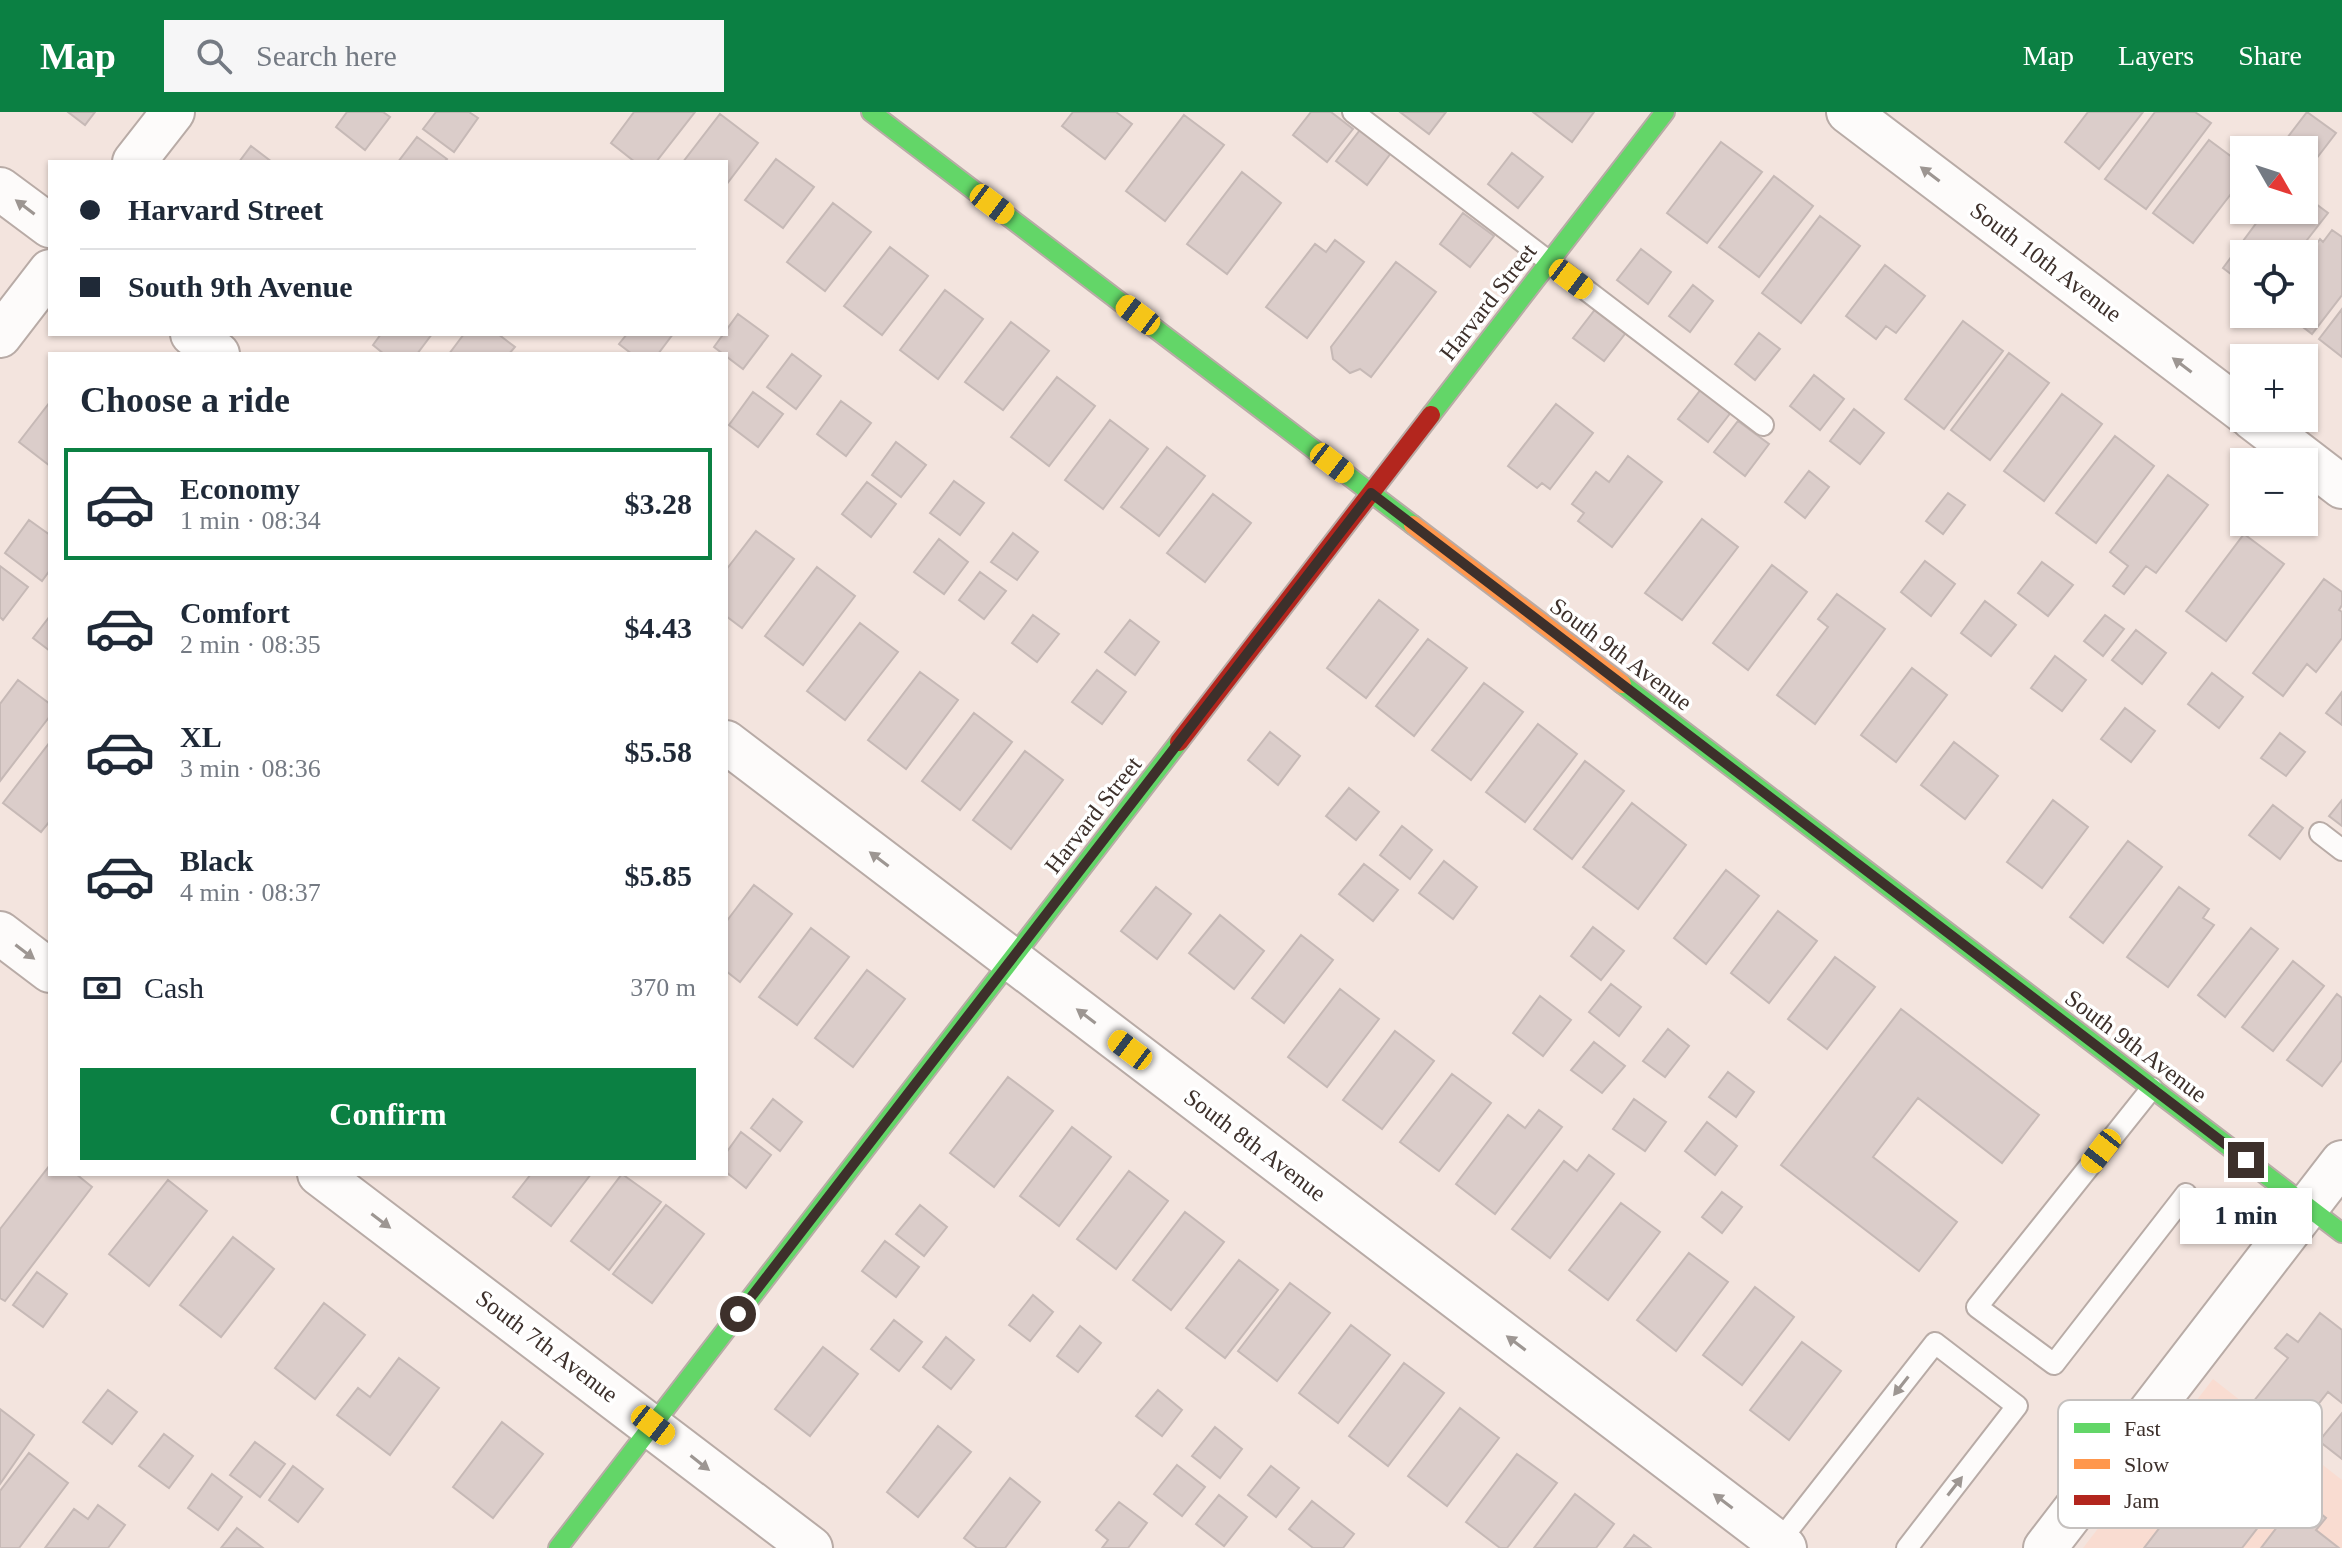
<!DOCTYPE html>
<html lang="en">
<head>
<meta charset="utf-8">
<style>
  body { margin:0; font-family:Georgia,serif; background:#f6f6f7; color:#1f2937; height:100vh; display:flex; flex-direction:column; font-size:30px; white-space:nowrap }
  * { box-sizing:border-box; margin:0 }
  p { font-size:26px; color:#747a83 }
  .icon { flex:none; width:44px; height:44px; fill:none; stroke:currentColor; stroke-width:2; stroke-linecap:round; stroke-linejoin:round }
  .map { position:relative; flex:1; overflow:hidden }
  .details { position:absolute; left:48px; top:240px; width:680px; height:824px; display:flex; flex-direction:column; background:#fff; border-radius:0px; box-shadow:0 2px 6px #0004 }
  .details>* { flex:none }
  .guide { position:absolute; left:48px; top:48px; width:680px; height:176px; border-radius:0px; box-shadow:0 2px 6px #0004; display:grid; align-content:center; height:176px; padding:0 32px; background:#fff }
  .needle { width:52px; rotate:129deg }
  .tools { position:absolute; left:2230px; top:24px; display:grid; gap:16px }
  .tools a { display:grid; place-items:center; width:88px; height:88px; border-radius:0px; background:#fff; box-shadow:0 2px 6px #0004; font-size:40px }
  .end { position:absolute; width:36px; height:36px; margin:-18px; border:10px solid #3d302b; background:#fff; box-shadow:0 0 0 4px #fff }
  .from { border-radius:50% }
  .bubble { position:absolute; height:56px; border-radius:0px; background:#fff; box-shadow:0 2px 6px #0004; font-size:26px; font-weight:600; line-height:56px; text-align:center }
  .car { position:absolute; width:24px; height:48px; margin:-24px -12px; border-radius:10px; box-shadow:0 0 6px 2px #0007; background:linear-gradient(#f5c518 24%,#345 0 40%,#f5c518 0 76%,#345 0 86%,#f5c518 0) }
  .guide b { display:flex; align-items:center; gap:28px; height:76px; font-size:30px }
  .guide b+b { border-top:2px solid #e0e1e3 }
  .guide i { width:20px; height:20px; background:#1f2937 }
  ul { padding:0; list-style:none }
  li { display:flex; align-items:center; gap:24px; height:112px; margin:0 16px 12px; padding:0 16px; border:4px solid transparent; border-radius:0px }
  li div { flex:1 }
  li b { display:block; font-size:30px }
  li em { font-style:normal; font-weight:600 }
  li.on { border-color:#0b8043 }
  li>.icon { width:72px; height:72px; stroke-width:1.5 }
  h2 { padding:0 32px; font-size:36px; line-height:96px }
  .pay { display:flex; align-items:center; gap:20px; height:88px; padding:0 32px; font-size:30px }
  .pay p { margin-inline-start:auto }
  .cta { display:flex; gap:16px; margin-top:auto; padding:16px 32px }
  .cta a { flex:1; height:92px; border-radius:0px; background:#0b8043; color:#fff; font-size:32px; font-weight:600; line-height:92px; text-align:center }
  header { display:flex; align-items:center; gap:48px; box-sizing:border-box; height:112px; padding:0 40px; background:#0b8043; color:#fff }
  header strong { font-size:38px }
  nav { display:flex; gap:44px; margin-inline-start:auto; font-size:28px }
  .search { width:560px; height:72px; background:#f6f6f7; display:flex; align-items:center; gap:20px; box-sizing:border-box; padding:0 28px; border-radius:0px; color:#747a83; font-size:30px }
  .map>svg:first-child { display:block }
  .built { fill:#f9dcd1 }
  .building { fill:#dbcdca; stroke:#c6b9b6; stroke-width:2 }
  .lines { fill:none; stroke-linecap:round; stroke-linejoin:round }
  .lane-casing { stroke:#b8aba6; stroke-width:24 }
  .street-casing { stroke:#b8aba6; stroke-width:46 }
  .fast-casing { stroke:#b8aba6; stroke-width:22 }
  .slow-casing { stroke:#b8aba6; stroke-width:22 }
  .jam-casing { stroke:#b8aba6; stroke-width:22 }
  .lane { stroke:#fdfbfa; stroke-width:20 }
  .street { stroke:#fdfbfa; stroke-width:42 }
  .fast { stroke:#63d668; stroke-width:18 }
  .slow { stroke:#ff974d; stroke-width:18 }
  .jam { stroke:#b3261e; stroke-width:18 }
  .oneway { fill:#9d9692 }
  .route { stroke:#3d302b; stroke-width:10 }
  .labels { text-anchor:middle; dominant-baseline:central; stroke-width:7; stroke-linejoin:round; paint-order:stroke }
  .street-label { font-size:24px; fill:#3d302b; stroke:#fff }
  .key { fill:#fff; stroke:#c5c1bf; stroke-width:2 }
  .key-label { font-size:22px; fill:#3d302b }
</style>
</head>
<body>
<header>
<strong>Map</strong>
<div class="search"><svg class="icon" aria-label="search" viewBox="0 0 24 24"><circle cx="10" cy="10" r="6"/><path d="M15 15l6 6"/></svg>Search here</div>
<nav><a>Map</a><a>Layers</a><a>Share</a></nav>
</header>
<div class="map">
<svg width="2342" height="1436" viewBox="0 0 2342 1436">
  <rect width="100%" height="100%" fill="#f3e4de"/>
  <path class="built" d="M2213,1267l129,101v68h-259z"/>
  <path class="building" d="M68,0h27l-10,13z
    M347,0h36l7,5 -25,33 -29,-23z
    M436,0h33l9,6 -24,34 -31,-23z
    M634,0h61l-39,50h-21l-24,-19z
    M1073,0h43l16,12 -27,35 -43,-33z
    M1311,0h20l22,17 -26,33 -34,-27z
    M1400,0h46l-17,22z
    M1533,0h61l-22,30z
    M2088,0h55l-44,57 -34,-27z
    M2155,0h40l16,11 -65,86 -41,-30z
    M2307,0l29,21 -23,30 -9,-6v-7h-9l-11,-8z
    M720,2l38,29 -32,42v-23h-43z
    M1184,3l40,30 -59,76 -39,-30z
    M1360,18l31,23 -24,32 -31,-24z
    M417,25l30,22 -3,3h-46z
    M2209,28l35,26v11l-51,66 -40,-30z
    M1721,30l41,30 -55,71 -40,-30z
    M251,34l21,16h-33z
    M1512,41l31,24 -25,31 -30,-24z
    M776,47l38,28 -31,41 -38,-28z
    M1242,60l39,31 -54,71 -40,-30z
    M1774,64l39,30 -54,71 -40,-30z
    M2304,83l24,18 -32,41h-52v30l-21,-16 43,-58h38z
    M833,91l38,29 -46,59 -38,-29z
    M1463,101l31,23 -24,31 -30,-23z
    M1820,104l40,30 -59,77 -39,-30z
    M2332,118l10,7v58l-30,39 -26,-20h18v-53l16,-22 3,3z
    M1335,128l29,22 -57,76 -41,-31 49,-63 11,8z
    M890,135l38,29 -46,59 -38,-29z
    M1641,137l30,23 -23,32 -31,-24z
    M1396,150l40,30 -65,85 -11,-8 -10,4 -17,-14 -2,-12z
    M1885,153l40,31 -29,37 -10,-7 -10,13 -30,-23z
    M1693,173l20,16 -23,31 -21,-16z
    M945,178l38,29 -45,60 -38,-29z
    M1597,195l31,23 -24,31 -31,-23z
    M2342,197v48l-23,-18z
    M738,202l30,22 -25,33 -29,-22z
    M1963,209l40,30 -59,78 -39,-30z
    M1011,210l38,29 -46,59 -38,-28z
    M1759,221l21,16 -25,31 -20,-16z
    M381,222h51l-15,20h-33l-11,-9z
    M464,222h34l17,13 -6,7h-60z
    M627,222h46l-15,20h-26l-13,-10z
    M2009,241l40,30 -59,77 -39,-30z
    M792,242l29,22 -25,33 -29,-22z
    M1814,263l30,24 -24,31 -30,-24z
    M1057,265l38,29 -46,60 -38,-29z
    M1702,276l30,23 -24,31 -30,-23z
    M753,280l30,22 -25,33 -29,-22z
    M2062,282l40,30 -58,77 -40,-30z
    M841,289l30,22 -25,33 -29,-22z
    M50,290v64l-31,-24z
    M1556,292l37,29 -43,56 -8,-6 -5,5 -29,-22z
    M1854,297l30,24 -24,31 -30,-23z
    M1110,308l38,29 -45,60 -38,-29z
    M1738,309l31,23 -24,32 -31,-24z
    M2115,324l39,30 -58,77 -40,-30z
    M896,330l30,23 -25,32 -29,-22z
    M1167,335l38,29 -46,60 -38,-29z
    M1628,344l34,26 -50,65 -34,-26 6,-8 -12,-9 24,-32 13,10z
    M1809,359l20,16 -24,31 -20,-16z
    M2168,363l40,30 -52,68 -10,-7 -22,28 -11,-8 15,-20 -18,-14z
    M954,369l30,22 -24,32 -30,-22z
    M867,370l29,22 -25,33 -29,-23z
    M1948,381l17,12 -22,29 -17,-13z
    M1213,382l38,29 -46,59 -38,-29z
    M1702,407l36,28 -56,73 -37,-27z
    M29,408l21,15v35l-8,11 -37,-28z
    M756,419l38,28 -52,69 -16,-12v-46z
    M1013,421l25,19 -21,28 -26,-18z
    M2244,422l40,30 -58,77 -40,-30z
    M939,427l29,23 -24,32 -30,-22z
    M1925,449l30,23 -24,32 -30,-24z
    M2042,450l31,23 -25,31 -30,-23z
    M1772,453l35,27 -59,78 -35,-27z
    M0,454l28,21 -25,33 -3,-3z
    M817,455l38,29 -52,69 -38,-29z
    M980,460l26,19 -22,28 -25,-19z
    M2324,467l18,13v13l-3,5 3,2v26l-26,34 -9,-8 -24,32 -30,-23z
    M1837,482l48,35 -70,95 -38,-29 51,-68 -10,-8z
    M1379,488l39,30 -52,68 -39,-30z
    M1985,489l31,24 -25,31 -30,-23z
    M1033,503l26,19 -22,28 -25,-19z
    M2105,503l19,14 -21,27 -19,-15z
    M50,504v35l-17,-13z
    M1130,508l29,22 -24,33 -30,-23z
    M860,511l38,29 -53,68 -38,-29z
    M2136,518l30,23 -24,31 -30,-24z
    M1428,527l39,29 -53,68 -38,-30z
    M2055,544l31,24 -24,31 -31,-23z
    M1912,556l35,27 -51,67 -35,-27z
    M1097,558l29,22 -24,32 -30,-22z
    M920,560l38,28 -52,69 -38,-29z
    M2212,561l31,24 -24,31 -31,-24z
    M18,568l32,24v12l-50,65v-77z
    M1484,571l39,29 -52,68 -39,-30z
    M2342,580v33l-16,-12z
    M2125,596l30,23 -24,31 -30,-23z
    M974,601l38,29 -52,68 -38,-29z
    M1538,612l39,30 -52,68 -39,-30z
    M1270,620l30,24 -22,29 -30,-25z
    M2280,621l25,19 -19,24 -25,-18z
    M50,630v79l-9,11 -38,-29z
    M1954,630l44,34 -33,43 -44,-34z
    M1025,639l38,29 -52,69 -38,-29z
    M1585,649l39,30 -52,68 -38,-30z
    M1349,676l30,24 -23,28 -30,-24z
    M2053,688l35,27 -46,61 -35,-26z
    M2342,688v26l-13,-10z
    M1632,691l54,42 -48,64 -55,-42z
    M2273,693l30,23 -23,31 -31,-24z
    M1402,714l30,24 -22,29 -30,-24z
    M2128,729l34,26 -59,76 -33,-26z
    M1444,749l33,26 -24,32 -34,-26z
    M1364,752l34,26 -25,31 -34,-27z
    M1726,758l33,26 -53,68 -32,-26z
    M754,773l38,29 -52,68 -14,-11v-49z
    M1156,775l35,27 -34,45 -36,-28z
    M2179,775l30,22 -6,9 11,7 -46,62 -41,-30z
    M1778,799l39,30 -48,62 -38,-30z
    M1220,803l44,36 -30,38 -45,-36z
    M1593,815l31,24 -23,29 -30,-24z
    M811,816l38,29 -52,68 -38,-28z
    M2251,816l27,21 -53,68 -27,-22z
    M1301,823l32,25 -49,63 -32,-25z
    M1835,845l40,30 -48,62 -39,-30z
    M2293,849l31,25 -51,65 -31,-24z
    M867,858l38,29 -52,68 -38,-29z
    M1611,872l30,23 -22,29 -30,-24z
    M1340,877l39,30 -52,68 -39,-30z
    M2337,882l5,4v62l-20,26 -35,-26z
    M1540,884l31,24 -28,36 -30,-23z
    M1901,897l138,106 -37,48 -84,-65 -45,59 84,65 -38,49 -138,-106z
    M1668,917l21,17 -24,31 -22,-16z
    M1395,919l39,30 -52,68 -39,-29z
    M1594,930l31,24 -23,27 -31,-23z
    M1728,960l26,20 -18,25 -27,-20z
    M1452,962l39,29 -52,68 -39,-29z
    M1008,965l45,34 -59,76 -44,-34z
    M773,987l29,23 -22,29 -29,-23z
    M1634,987l32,23 -21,29 -32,-22z
    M1539,998l23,17 -67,87 -39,-30 52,-69 17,13z
    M1707,1010l30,24 -22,29 -30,-24z
    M1072,1015l39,30 -52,69 -39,-30z
    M741,1020l30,23 -25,33 -20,-16v-19z
    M1589,1043l25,19 -64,84 -38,-29 52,-68 13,10z
    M50,1053v9h26l16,13 -87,114 -5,-3v-69z
    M1129,1059l39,30 -52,68 -39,-30z
    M531,1062h60l-40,52 -38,-29z
    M622,1062l39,28 -52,68 -38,-29z
    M168,1068l39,31 -58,75 -40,-32z
    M1722,1080l20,15 -20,26 -20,-16z
    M1621,1091l39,29 -52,68 -39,-30z
    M666,1093l38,29 -52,69 -39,-29z
    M920,1093l27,22 -23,29 -28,-22z
    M1185,1100l39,30 -53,68 -38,-30z
    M233,1125l41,32 -53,68 -41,-32z
    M885,1129l34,26 -23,30 -34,-26z
    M1689,1141l39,29 -52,69 -39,-31z
    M1239,1148l39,30 -53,68 -39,-30z
    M37,1160l30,22 -24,33 -30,-22z
    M1290,1171l40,30 -53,68 -39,-30z
    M1755,1175l39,30 -52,68 -39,-30z
    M1033,1183l20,17 -23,29 -21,-16z
    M324,1191l41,32 -50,64 -40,-31z
    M2320,1201l22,17v73l-14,-11 -34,43 -41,-33 35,-44 -13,-10 12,-14 11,8z
    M894,1208l28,22 -23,29 -28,-22z
    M1351,1213l39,30 -52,68 -39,-30z
    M1080,1214l21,17 -23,29 -21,-16z
    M946,1225l28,23 -23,29 -28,-22z
    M1802,1230l39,29 -52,69 -39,-30z
    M823,1235l35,27 -48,62 -35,-27z
    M399,1246l40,30 -49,67 -53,-40 21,-27 12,9z
    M1404,1251l40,30 -56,73 -39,-30z
    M108,1278l29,22 -25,32 -29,-22z
    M1158,1278l24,20 -20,26 -26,-20z
    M1460,1296l39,30 -52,68 -39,-30z
    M0,1297l34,26 -34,49z
    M2342,1301v46l-23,-18z
    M2246,1303l48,37 -45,59 14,10 -21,27h-98z
    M502,1310l41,32 -50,64 -40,-31z
    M938,1314l33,26 -53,65 -31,-25z
    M1215,1315l27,22 -22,29 -28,-22z
    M164,1322l29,22 -24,32 -30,-22z
    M255,1330l30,22 -25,33 -30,-22z
    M29,1341l39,30 -49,65h-19v-57z
    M1517,1342l40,29 -50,65h-7l-34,-26z
    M1177,1353l28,22 -23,29 -28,-22z
    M293,1354l30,23 -25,33 -29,-22z
    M1271,1354l28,22 -23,29 -28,-22z
    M212,1362l30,23 -24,33 -30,-22z
    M1010,1366l30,24 -35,46h-28l-13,-10z
    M1575,1382l39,30 -18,24h-62z
    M1219,1383l28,22 -23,29 -28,-22z
    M2300,1385l26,21 -10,12 23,18h-78z
    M1312,1389l42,33 -11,14h-30l-24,-19z
    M1119,1390l28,21 -19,25h-26l6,-8 -12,-10z
    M98,1393l27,20 -17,23h-63l29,-39 14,10z
    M237,1416l26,20h-42z
    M1634,1423l17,13h-27z"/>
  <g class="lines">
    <defs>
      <path id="lane" d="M1353,0l410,313
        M2320,721l22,17
        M2152,976l-175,219 77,57 132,-170
        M1778,1431l157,-200 82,63 -110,142"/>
      <path id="street" d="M1848,0l396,300
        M134,50l39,-50
        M0,77l50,37
        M192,222l26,20
        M0,224l50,-65
        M2252,306l90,69
        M726,630l1059,806
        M0,821l50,38
        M319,1062l492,374
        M2045,1436l297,-386"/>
      <path id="fast" d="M871,0l542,413
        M1431,303l234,-303
        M1622,572l720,549
        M558,1436l621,-806"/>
      <path id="slow" d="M1413,413l209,159"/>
      <path id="jam" d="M1179,630l252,-327"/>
    </defs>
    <use href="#lane" class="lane-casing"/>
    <use href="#street" class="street-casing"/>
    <use href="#fast" class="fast-casing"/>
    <use href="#slow" class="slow-casing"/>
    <use href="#jam" class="jam-casing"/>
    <use href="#lane" class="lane"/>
    <use href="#street" class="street"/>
    <use href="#fast" class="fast"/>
    <use href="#slow" class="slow"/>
    <use href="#jam" class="jam"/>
  </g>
  <defs><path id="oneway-solid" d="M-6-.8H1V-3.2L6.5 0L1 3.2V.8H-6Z" transform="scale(2)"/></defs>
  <g class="oneway">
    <use href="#oneway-solid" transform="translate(1930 62) rotate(-143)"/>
    <use href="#oneway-solid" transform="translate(25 95) rotate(-143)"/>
    <use href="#oneway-solid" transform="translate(2182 253) rotate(-143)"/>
    <use href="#oneway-solid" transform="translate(879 747) rotate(-143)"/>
    <use href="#oneway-solid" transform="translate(25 840) rotate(37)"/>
    <use href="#oneway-solid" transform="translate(1086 904) rotate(-143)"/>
    <use href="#oneway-solid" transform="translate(381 1109) rotate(37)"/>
    <use href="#oneway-solid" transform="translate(1516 1231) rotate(-143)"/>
    <use href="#oneway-solid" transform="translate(1901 1274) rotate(128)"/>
    <use href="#oneway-solid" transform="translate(700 1351) rotate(38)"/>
    <use href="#oneway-solid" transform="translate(1955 1374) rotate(-52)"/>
    <use href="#oneway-solid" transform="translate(1723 1389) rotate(-143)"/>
  </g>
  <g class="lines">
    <path class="route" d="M738,1202l633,-821 875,667"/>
  </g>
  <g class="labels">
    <g class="street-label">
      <text transform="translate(2046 150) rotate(37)">South 10th Avenue</text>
      <text transform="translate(1488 190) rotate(-52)">Harvard Street</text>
      <text transform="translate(1621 542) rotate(37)">South 9th Avenue</text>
      <text transform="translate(1093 703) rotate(-52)">Harvard Street</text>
      <text transform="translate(2136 934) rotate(37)">South 9th Avenue</text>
      <text transform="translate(1255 1033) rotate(37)">South 8th Avenue</text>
      <text transform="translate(547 1234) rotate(37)">South 7th Avenue</text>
    </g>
  </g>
  <rect x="2058" y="1288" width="264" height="128" rx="12" class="key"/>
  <rect x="2074" y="1311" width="36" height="10" fill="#63d668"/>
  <rect x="2074" y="1347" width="36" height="10" fill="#ff974d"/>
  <rect x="2074" y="1383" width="36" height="10" fill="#b3261e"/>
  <g class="key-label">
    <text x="2124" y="1324">Fast</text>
    <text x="2124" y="1360">Slow</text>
    <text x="2124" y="1396">Jam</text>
  </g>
</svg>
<div class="tools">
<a><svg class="needle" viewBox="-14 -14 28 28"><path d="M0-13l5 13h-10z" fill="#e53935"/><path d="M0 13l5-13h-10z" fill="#747a83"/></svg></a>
<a><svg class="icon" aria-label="locate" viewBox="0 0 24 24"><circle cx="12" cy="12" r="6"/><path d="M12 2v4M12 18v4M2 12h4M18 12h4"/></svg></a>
<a>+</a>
<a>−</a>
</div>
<i class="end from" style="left:738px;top:1202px"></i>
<i class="end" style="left:2246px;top:1048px"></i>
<div class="bubble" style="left:2180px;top:1076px;width:132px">1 min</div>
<i class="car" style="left:992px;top:92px;rotate:127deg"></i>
<i class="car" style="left:1571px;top:167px;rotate:127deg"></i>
<i class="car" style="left:1138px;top:203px;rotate:307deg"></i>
<i class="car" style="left:1332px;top:351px;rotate:128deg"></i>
<i class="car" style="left:1130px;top:938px;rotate:307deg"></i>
<i class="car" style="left:2101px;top:1039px;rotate:218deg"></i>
<i class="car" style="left:653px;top:1313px;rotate:128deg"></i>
<div class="guide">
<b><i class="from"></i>Harvard Street</b>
<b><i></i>South 9th Avenue</b>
</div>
<section class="details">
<h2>Choose a ride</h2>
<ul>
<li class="on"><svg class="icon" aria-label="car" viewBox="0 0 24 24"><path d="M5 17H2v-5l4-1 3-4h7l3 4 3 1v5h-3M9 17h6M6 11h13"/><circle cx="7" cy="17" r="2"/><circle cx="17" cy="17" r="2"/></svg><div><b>Economy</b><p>1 min · 08:34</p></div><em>$3.28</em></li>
<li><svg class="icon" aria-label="car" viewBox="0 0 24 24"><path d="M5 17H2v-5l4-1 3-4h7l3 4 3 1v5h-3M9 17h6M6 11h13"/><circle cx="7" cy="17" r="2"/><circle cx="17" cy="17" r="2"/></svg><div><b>Comfort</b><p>2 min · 08:35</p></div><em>$4.43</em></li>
<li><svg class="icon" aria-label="car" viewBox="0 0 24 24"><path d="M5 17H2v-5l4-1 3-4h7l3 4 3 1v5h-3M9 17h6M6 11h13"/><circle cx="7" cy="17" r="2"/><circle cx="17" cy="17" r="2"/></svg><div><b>XL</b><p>3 min · 08:36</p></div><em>$5.58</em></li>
<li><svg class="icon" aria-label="car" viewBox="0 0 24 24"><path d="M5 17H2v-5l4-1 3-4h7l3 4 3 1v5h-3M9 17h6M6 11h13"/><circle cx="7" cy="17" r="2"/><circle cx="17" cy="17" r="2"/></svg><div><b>Black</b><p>4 min · 08:37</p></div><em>$5.85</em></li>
</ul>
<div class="pay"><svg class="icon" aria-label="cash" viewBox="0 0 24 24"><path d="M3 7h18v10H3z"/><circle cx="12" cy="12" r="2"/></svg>Cash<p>370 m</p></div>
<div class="cta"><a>Confirm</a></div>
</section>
</div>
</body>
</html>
